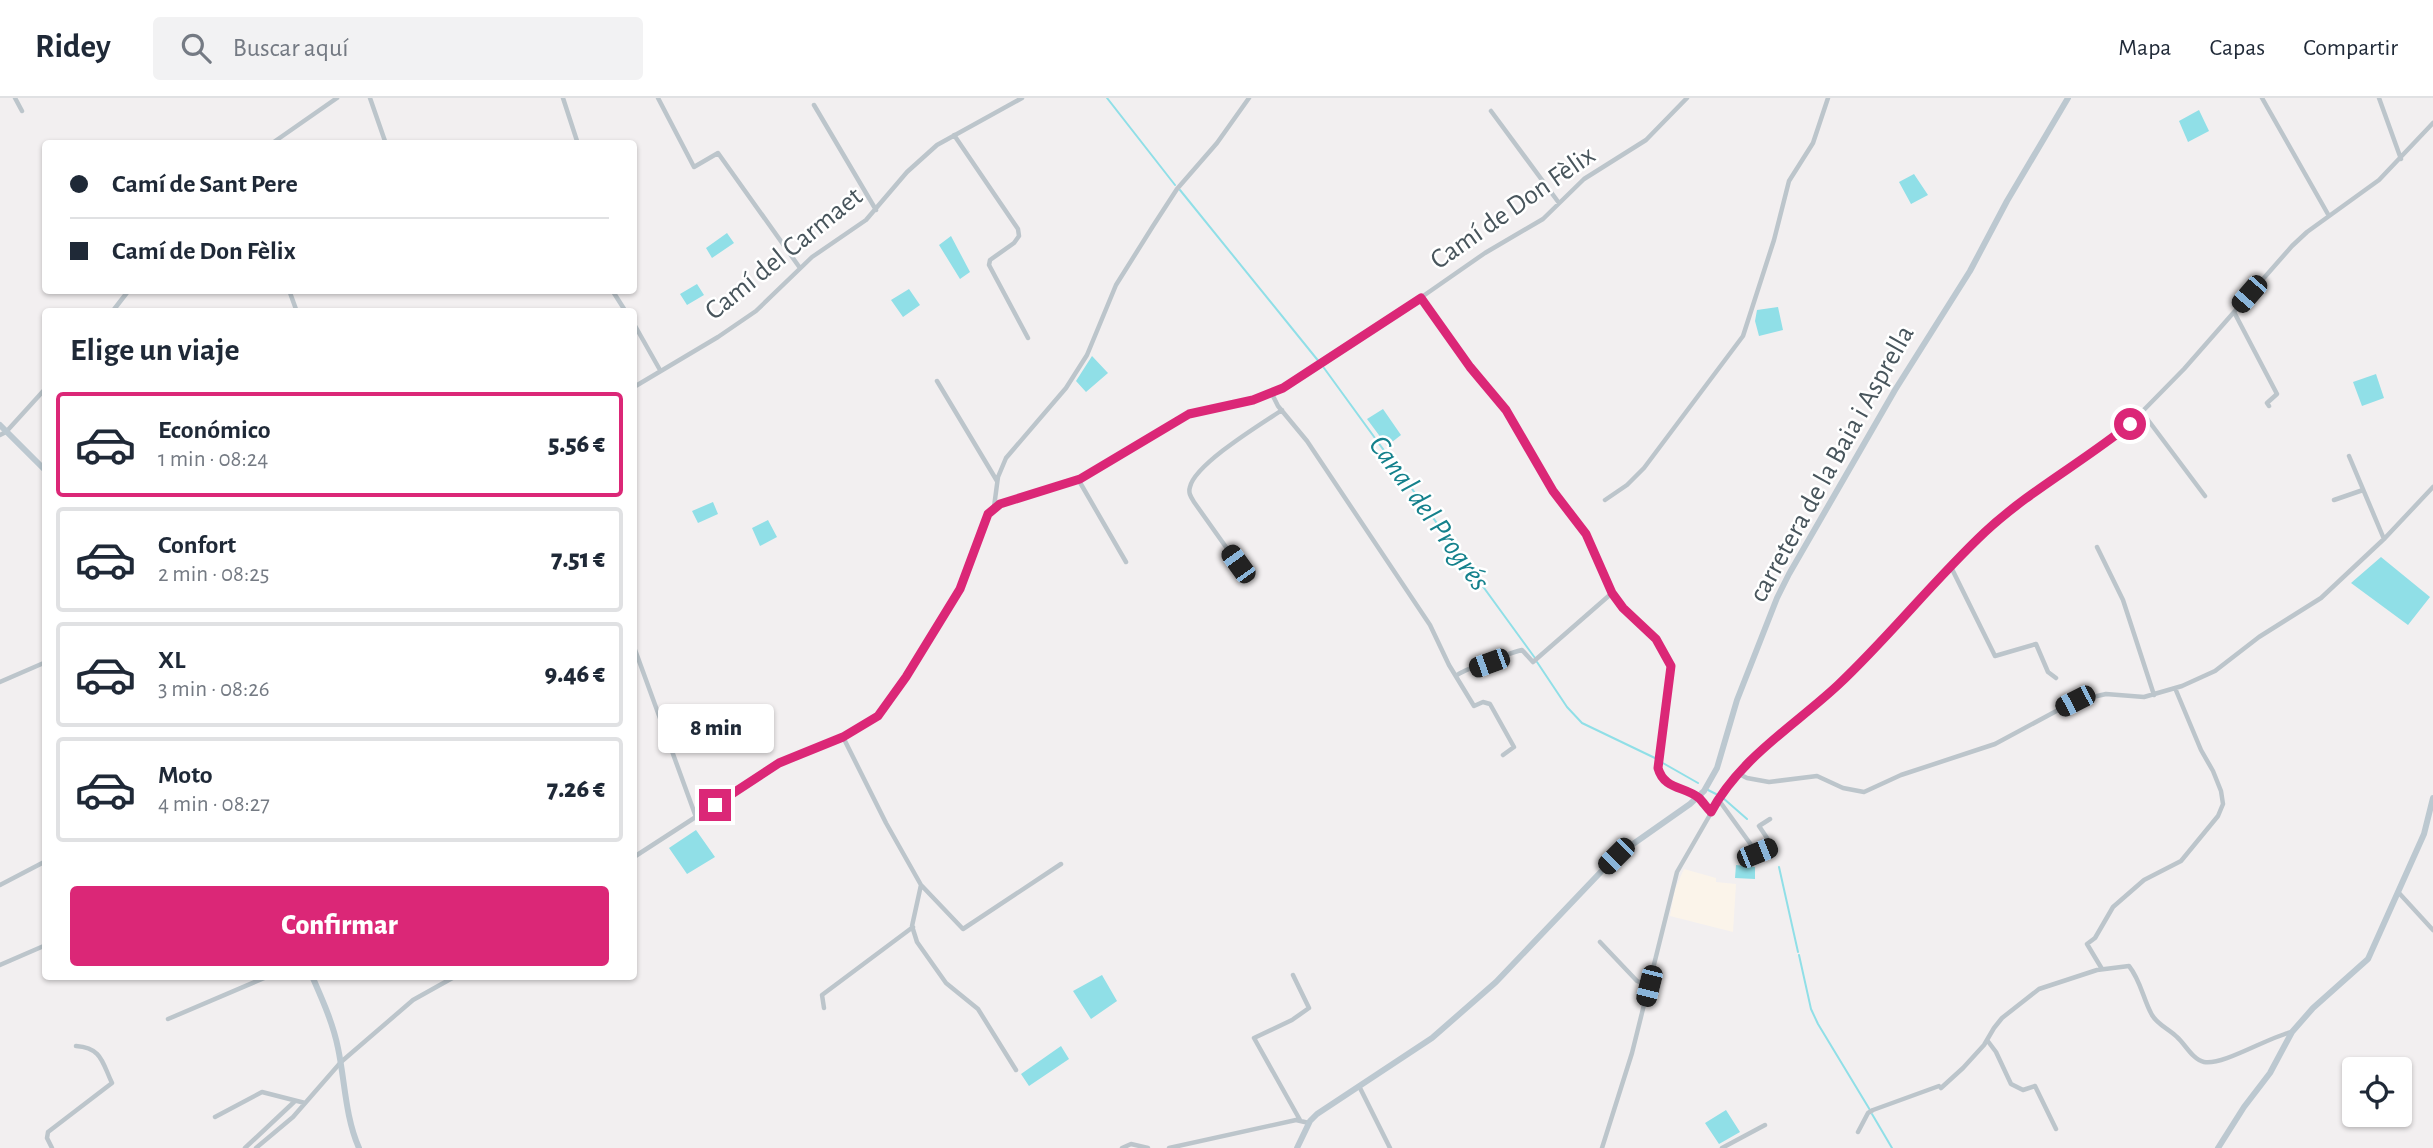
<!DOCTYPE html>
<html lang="es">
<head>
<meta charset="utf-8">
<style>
  body { margin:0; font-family:"Alegreya Sans",sans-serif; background:#f2f2f3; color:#1f2937; height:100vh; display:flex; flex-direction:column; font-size:26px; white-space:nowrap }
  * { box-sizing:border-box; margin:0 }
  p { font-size:23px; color:#747a83 }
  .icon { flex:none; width:38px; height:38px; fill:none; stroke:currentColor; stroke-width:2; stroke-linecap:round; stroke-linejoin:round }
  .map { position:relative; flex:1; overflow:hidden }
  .panel { position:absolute; left:42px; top:210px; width:595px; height:672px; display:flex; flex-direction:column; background:#fff; border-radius:7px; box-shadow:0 2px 5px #0004 }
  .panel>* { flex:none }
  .guide { position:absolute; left:42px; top:42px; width:595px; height:154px; border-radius:7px; box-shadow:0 2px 5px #0004; display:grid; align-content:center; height:154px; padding:0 28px; background:#fff }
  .tools { position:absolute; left:2342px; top:959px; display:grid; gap:14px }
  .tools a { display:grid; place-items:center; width:70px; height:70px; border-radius:7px; background:#fff; box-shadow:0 2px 5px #0004; font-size:35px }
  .end { position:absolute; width:32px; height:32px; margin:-16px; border:9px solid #db2777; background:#fff; box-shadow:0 0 0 4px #fff }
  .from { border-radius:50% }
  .bubble { position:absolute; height:49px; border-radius:7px; background:#fff; box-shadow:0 2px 5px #0004; font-size:23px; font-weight:800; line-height:49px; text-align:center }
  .car { position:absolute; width:21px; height:42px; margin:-21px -10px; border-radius:9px; box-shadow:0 0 5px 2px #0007; background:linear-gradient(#222 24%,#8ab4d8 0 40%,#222 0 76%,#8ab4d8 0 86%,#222 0) }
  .guide b { display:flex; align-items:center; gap:24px; height:66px; font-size:26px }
  .guide b+b { border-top:2px solid #e0e1e3 }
  .guide i { width:18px; height:18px; background:#1f2937 }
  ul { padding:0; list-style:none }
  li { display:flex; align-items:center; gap:21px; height:105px; margin:0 14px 10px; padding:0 14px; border:4px solid #e0e1e3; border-radius:7px }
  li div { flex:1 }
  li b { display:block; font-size:26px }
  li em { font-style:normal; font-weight:800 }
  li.current { border-color:#db2777 }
  li>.icon { width:63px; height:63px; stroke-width:1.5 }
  h2 { padding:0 28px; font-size:32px; line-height:84px }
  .cta { display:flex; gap:14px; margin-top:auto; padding:14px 28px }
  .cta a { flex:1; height:80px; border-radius:7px; background:#db2777; color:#fff; font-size:28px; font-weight:800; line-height:80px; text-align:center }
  header { display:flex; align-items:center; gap:42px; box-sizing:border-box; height:98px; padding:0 35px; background:#fff; border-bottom:2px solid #e0e1e3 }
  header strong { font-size:33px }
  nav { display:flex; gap:38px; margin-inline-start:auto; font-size:24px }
  .search { width:490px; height:63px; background:#f2f2f3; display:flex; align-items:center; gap:18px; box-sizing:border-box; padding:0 24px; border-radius:7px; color:#747a83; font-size:26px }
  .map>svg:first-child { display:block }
  .commercial { fill:#fbf4ea }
  .water { fill:#90dfe7 }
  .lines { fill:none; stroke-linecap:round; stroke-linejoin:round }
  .stream { stroke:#90dfe7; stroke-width:2 }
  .minor { stroke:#bcc5cb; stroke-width:4.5 }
  .secondary { stroke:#bcc8d0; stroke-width:6 }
  .route { stroke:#db2777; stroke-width:9 }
  .labels { text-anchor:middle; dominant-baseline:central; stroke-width:5; stroke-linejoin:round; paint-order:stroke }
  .street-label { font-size:28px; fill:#48555c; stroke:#fff }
  .water-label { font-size:30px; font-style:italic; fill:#14818c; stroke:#fff }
</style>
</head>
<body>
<header>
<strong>Ridey</strong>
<div class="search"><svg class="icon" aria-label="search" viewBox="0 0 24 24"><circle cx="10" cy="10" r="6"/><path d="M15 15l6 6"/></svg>Buscar aquí</div>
<nav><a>Mapa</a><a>Capas</a><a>Compartir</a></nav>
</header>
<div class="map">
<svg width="2433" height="1050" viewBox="0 0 2433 1050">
  <rect width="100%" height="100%" fill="#f2eff0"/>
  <path class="commercial" d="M1684,771l32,9v4l20,2 -3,48 -63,-16 5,-27z"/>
  <path class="water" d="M2199,12l10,21 -21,11 -9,-21z
    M1914,76l14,21 -17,9 -12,-22z
    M727,135l7,10 -22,15 -6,-10z
    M951,138l19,36 -10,7 -21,-34z
    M697,186l7,11 -17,10 -7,-11z
    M909,191l11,16 -17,12 -12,-17z
    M1778,209l5,23 -24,6 -4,-15 2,-11z
    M1092,258l16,17 -22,19 -10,-11z
    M2376,276l8,24 -22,8 -9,-24z
    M1383,311l18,26 -14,11 -20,-27z
    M713,404l5,12 -20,9 -6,-12z
    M768,422l9,17 -17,9 -8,-18z
    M2381,459l49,40 -22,28 -57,-42z
    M696,732l19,27 -28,17 -18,-26z
    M1736,767l19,2v12l-20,-1z
    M1102,877l15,26 -26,18 -18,-28z
    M1061,948l8,13 -40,27 -8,-12z
    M1726,1012l14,22 -21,12 -14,-21z"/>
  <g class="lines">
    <path class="stream" d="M1107,0l68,87
      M1180,92l140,173
      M1324,270l211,290
      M1537,564l30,45 15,16 75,36
      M1661,664l37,21
      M1708,692l8,4
      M1723,700l24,21
      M1779,769l19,85
      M1799,857l12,54 7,15 52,86
      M1872,1016l20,34"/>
    <path class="minor" d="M15,0l7,13
      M370,0l16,46
      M563,0l15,46
      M658,0l36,69 24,-14 82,115
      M2262,0l67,118
      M2379,0l22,61
      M814,7l62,105
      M1491,13l68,92
      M954,37l64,94 1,7 -5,7 -24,17 -1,5 39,73
      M271,46l66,-46
      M289,192l8,22
      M612,192l14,22
      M1421,200l49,69 36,42 47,82 33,43 26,59 11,15 33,32 15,26 -13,102c6,22 26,18 41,30 4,4 8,10 12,14
      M112,214l17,-22
      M2234,214l43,82 -10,9 2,3
      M634,226l26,46
      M937,283l60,100
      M634,289l84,-50 38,-26 56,-54 54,-37 41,-48 30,-27 85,-47
      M1271,294l7,14 29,35 123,184 19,40 25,41 9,-4 7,2 24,43 -11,8
      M2142,314l63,84
      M0,337l6,-3 40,-44
      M2349,358l35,83
      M1078,381l48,83
      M1605,402l22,-15 17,-17 99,-132 31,-96 15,-59 24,-38 15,-45
      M2334,402l29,-10
      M994,409l4,-30 8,-19 60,-70 21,-33 29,-70 37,-59 24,-37 40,-46 32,-45
      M2097,449l26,53 31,95
      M1951,469l44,89 41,-12 12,28 8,6
      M1245,482l-7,-16 -44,-62c-3,-5 -6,-9 -4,-15 5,-23 71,-63 92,-77
      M634,485v7
      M634,549l62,170
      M1456,578c6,-6 54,-23 66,-26l11,12 79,-69
      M0,584l46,-20
      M843,639l43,86 35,62 -9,41 5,16 29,41 32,26 38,61
      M1737,675l10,5 22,4 48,-6 26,12 21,4 37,-17 94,-31 80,-43 31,-7 38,3 38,-11 33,-15 44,-34 62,-39 64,-60 48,-51
      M1718,701l39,54 16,-6 -14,-21 11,-7
      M634,759l145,-94 64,-26 35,-21 28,-40 54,-87 28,-75 6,-7 6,-3 43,-15 38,-10 108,-65 64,-14 30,-12 110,-71 92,-64 58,-34 41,-40 62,-39 41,-42
      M0,787l46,-24
      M922,788l41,43 98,-65
      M2399,795l34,37
      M1600,844l37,39 12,5
      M0,867l46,-20
      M2102,871l-15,-25 8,-6 18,-31 31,-27 37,-19 37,-45 5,-12 -2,-13 -8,-20 -12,-21 -26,-62
      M1293,877l16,33 -17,12 -38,18 46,82
      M824,910l-2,-13 91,-68
      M168,921l101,-43
      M1987,942l9,12 15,32 12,6 12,-4 21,43
      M1359,988l31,62
      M1941,990l22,-20 21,-23 10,-17 8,-10 37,-29 58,-19 32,-4c12,15 14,33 23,49 6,10 17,14 25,22 8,7 16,23 27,25 19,4 66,-26 88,-30
      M215,1019l47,-25 43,11
      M1858,1034l10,-19 5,-3 66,-24
      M52,1050l-5,-10 1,-6 64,-49c-10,-21 -10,-35 -36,-37
      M245,1050l49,-46
      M256,1050l37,-31 48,-55 72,-62 43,-24
      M1122,1050l9,-4 17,4
      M1169,1050l127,-28 13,3
      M1602,1050l30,-95 45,-181 49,-85 18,-21 101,-87 141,-148 44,-35 100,-72 54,-55 108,-123 15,-14 72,-52 54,-57
      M1722,1050l43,-23"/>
    <path class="secondary" d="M0,327l46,46
      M312,878c10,23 21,47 26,72 7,33 7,68 21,100
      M1297,1050l13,-27 7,-7 115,-76 64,-56 120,-126 74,-52 14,-13 13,-23 20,-68 40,-102 12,-24 106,-184 75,-119 37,-70 61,-103
      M2218,1050l26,-41 26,-34 22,-41 21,-24 55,-49 56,-125 9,-36"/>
  </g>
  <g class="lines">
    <path class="route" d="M715,707l64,-42 64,-26 35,-21 28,-39 54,-88 28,-75 12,-10 80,-25 109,-65 64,-14 30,-12 138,-90 49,69 36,43 47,81 33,43 26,59 11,15 33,31 15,27 -13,102c6,22 27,18 41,30 4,4 8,10 12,14 29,-54 83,-86 127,-127 51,-48 95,-104 147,-153 44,-41 98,-70 145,-108"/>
  </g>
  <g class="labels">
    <g class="street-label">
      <text transform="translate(1513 110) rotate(-35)">Camí de Don Fèlix</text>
      <text transform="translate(784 156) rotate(-39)">Camí del Carmaet</text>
      <text transform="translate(1832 366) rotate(-61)">carretera de la Baia i Asprella</text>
    </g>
    <g class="water-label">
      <text transform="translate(1429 415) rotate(54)">Canal del Progrés</text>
    </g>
  </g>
</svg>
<div class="tools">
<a><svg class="icon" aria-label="locate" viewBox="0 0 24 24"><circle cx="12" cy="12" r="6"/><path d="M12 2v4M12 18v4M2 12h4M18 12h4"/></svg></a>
</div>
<i class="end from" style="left:2130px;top:326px"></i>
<i class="end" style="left:715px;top:707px"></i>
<div class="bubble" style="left:658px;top:606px;width:116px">8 min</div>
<i class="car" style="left:2249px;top:196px;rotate:221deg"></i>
<i class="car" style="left:1238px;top:466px;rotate:324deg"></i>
<i class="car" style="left:1489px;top:565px;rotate:250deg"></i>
<i class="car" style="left:2075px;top:603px;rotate:243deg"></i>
<i class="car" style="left:1757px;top:755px;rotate:68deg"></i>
<i class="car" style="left:1616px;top:758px;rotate:225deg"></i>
<i class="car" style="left:1649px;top:888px;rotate:194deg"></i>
<div class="guide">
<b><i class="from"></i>Camí de Sant Pere</b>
<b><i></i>Camí de Don Fèlix</b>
</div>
<section class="panel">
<h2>Elige un viaje</h2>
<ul>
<li class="current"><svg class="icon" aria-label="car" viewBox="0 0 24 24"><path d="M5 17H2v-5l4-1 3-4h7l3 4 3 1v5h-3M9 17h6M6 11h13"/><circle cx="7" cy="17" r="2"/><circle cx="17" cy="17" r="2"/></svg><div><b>Económico</b><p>1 min · 08:24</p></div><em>5.56 €</em></li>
<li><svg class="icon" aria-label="car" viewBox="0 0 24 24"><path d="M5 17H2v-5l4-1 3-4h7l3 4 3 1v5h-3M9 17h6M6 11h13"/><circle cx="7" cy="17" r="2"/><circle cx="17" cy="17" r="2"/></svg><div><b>Confort</b><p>2 min · 08:25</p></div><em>7.51 €</em></li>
<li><svg class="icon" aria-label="car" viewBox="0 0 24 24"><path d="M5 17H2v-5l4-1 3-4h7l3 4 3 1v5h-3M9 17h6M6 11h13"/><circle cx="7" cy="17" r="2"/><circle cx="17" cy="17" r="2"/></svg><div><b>XL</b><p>3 min · 08:26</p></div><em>9.46 €</em></li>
<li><svg class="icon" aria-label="car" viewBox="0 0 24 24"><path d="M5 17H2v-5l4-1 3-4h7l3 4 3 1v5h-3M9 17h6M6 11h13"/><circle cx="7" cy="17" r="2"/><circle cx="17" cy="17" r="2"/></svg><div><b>Moto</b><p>4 min · 08:27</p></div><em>7.26 €</em></li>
</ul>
<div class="cta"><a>Confirmar</a></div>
</section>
</div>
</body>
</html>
